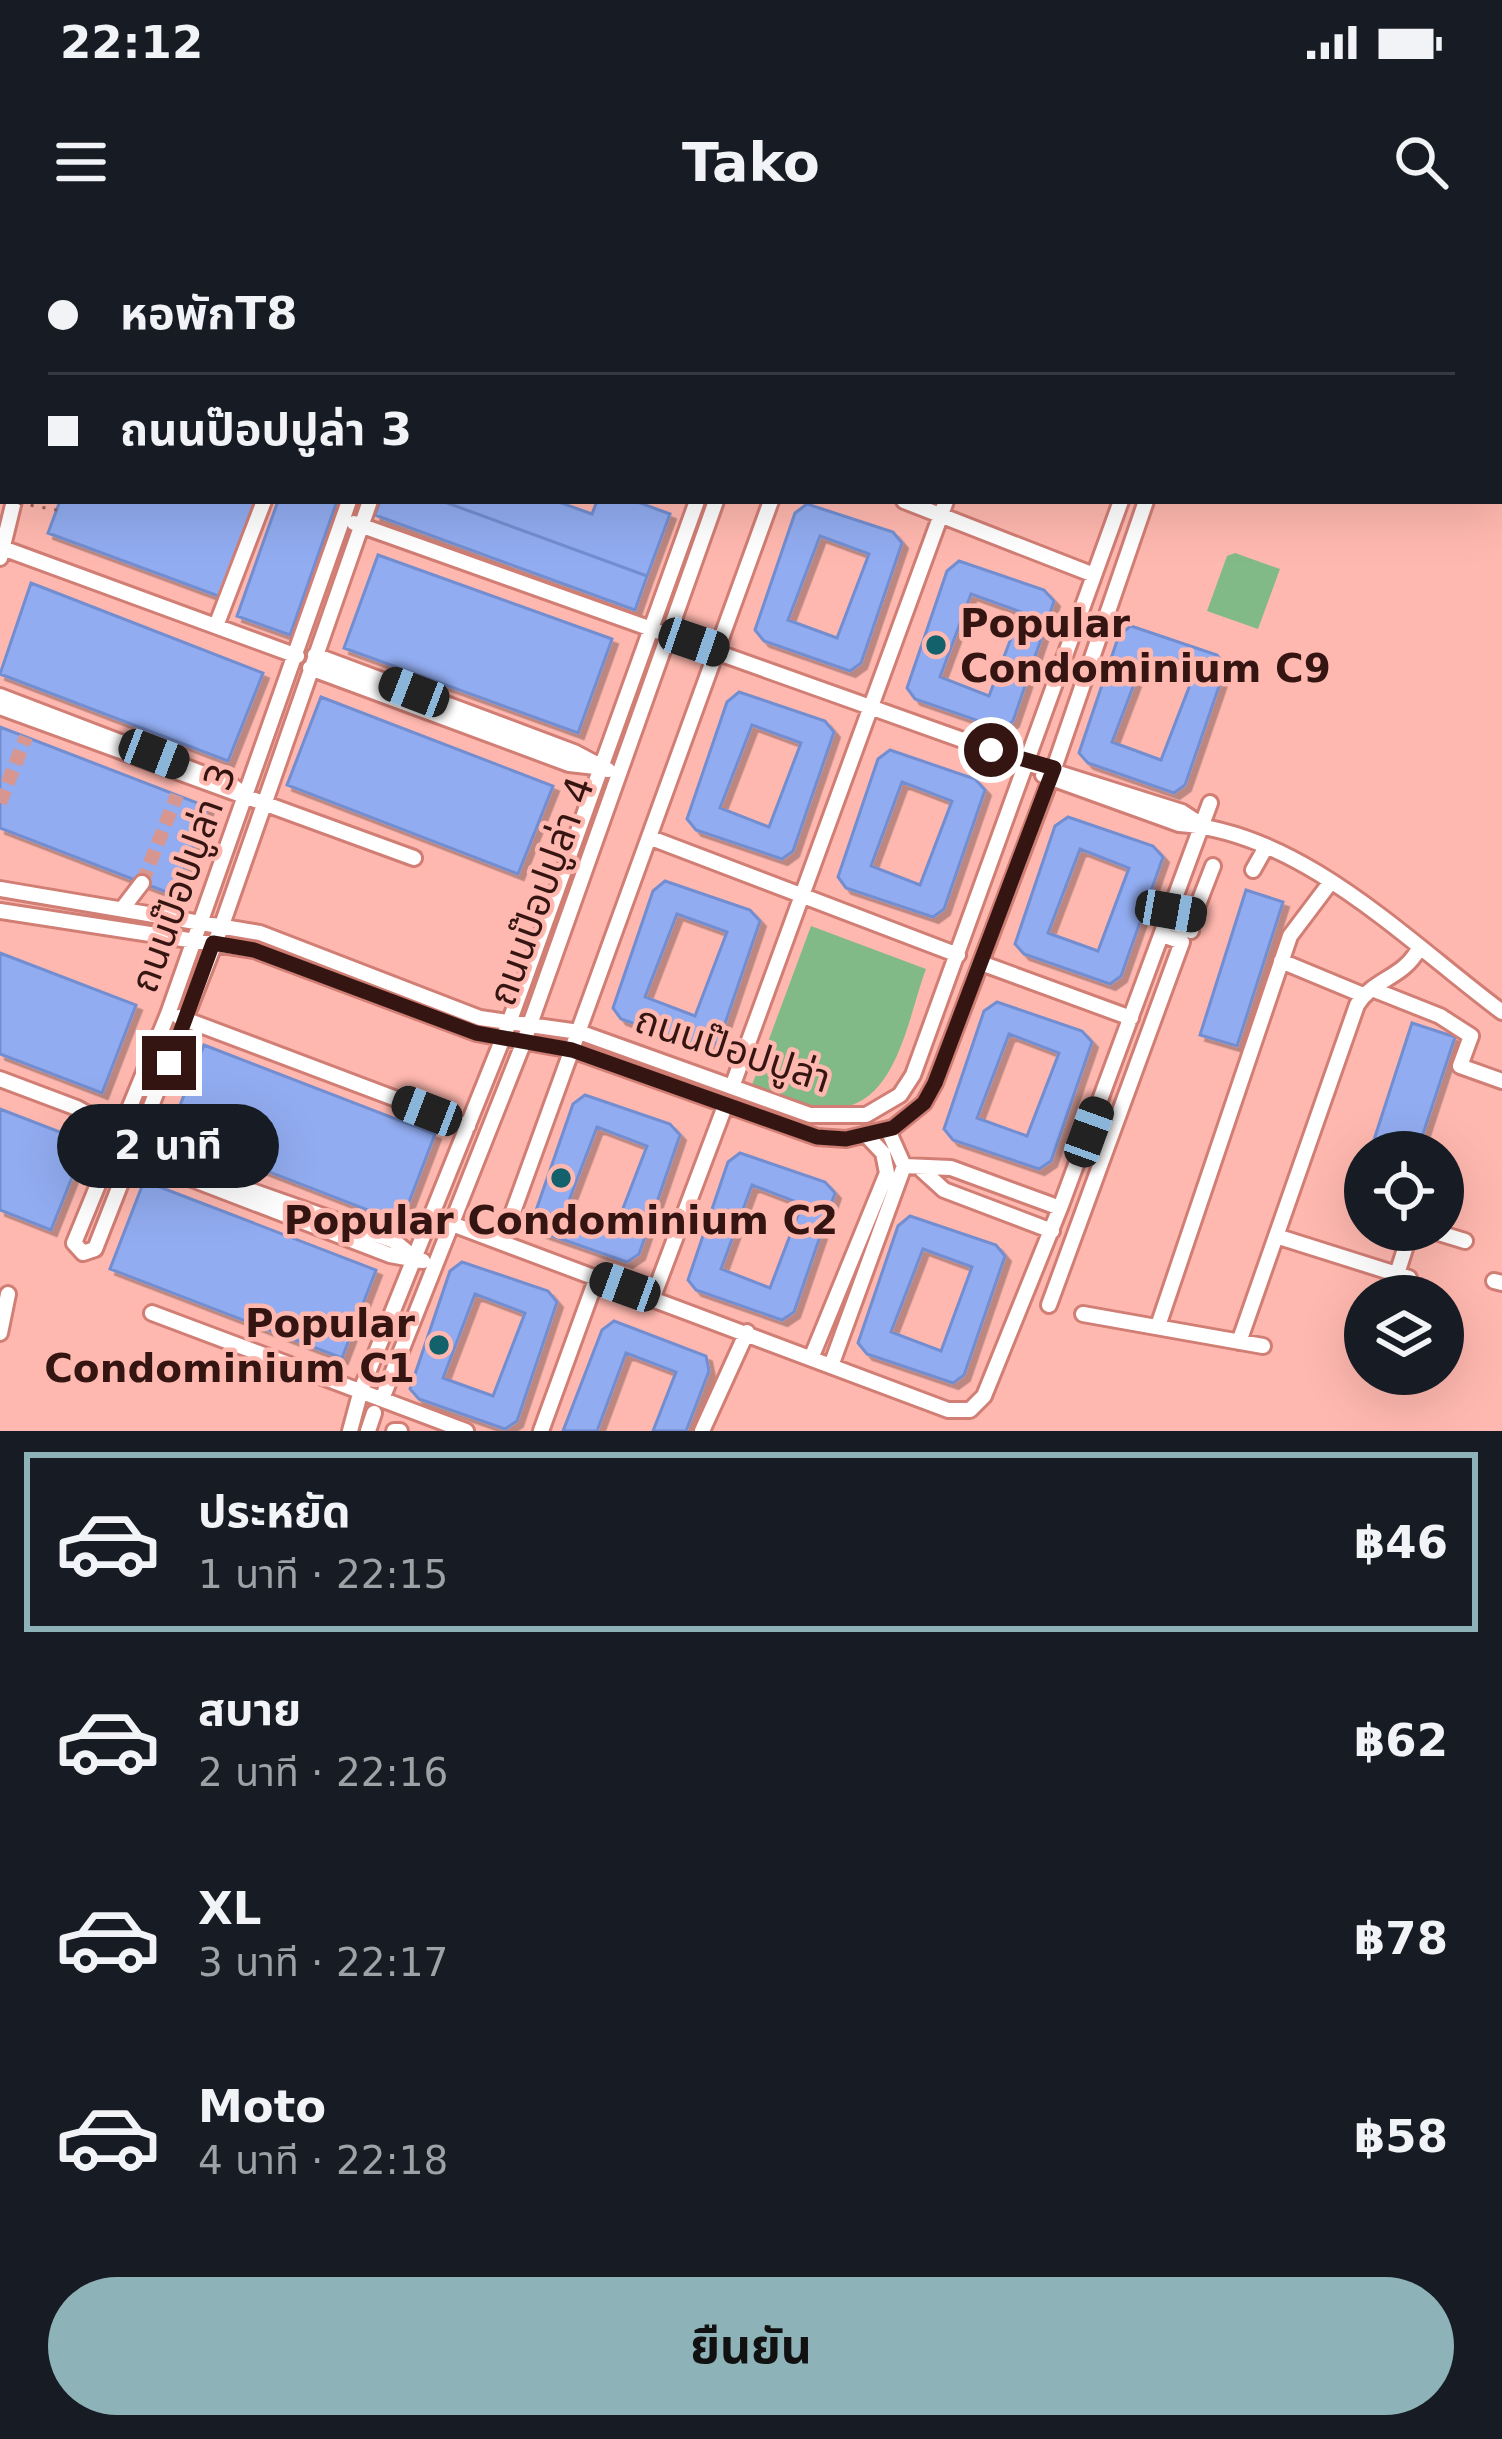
<!DOCTYPE html>
<html lang="th">
<head>
<meta charset="utf-8">
<style>
  body { margin:0; font-family:"DejaVu Sans","Noto Sans Thai",sans-serif; background:#242831; color:#f1f3f6; height:100vh; display:flex; flex-direction:column; font-size:45px; white-space:nowrap }
  * { box-sizing:border-box; margin:0 }
  p { font-size:39px; color:#9ea1a6 }
  .icon { flex:none; width:66px; height:66px; fill:none; stroke:currentColor; stroke-width:2; stroke-linecap:round; stroke-linejoin:round }
  .map { position:relative; height:1191px; overflow:hidden }
  .panel { display:flex; flex-direction:column; background:#171b24; flex:1 }
  .panel>* { flex:none }
  .hud { position:absolute; left:0px; top:0px; width:1503px; height:264px; box-shadow:0 12px 48px #0002; display:grid; align-content:center; height:264px; padding:0 48px; background:#171b24 }
  .buttons { position:absolute; left:1344px; top:891px; display:grid; gap:24px }
  .buttons a { display:grid; place-items:center; width:120px; height:120px; border-radius:50%; background:#171b24; box-shadow:0 12px 48px #0002; font-size:60px }
  .end { position:absolute; width:54px; height:54px; margin:-27px; border:15px solid #351512; background:#fff; box-shadow:0 0 0 6px #fff }
  .from { border-radius:50% }
  .bubble { position:absolute; height:84px; border-radius:42px; background:#171b24; box-shadow:0 12px 48px #0002; font-size:39px; font-weight:700; line-height:84px; text-align:center }
  .car { position:absolute; width:36px; height:72px; margin:-36px -18px; border-radius:15px; box-shadow:0 0 9px 3px #0007; background:linear-gradient(#222 24%,#8ab4d8 0 40%,#222 0 76%,#8ab4d8 0 86%,#222 0) }
  .hud b { display:flex; align-items:center; gap:42px; height:114px; font-size:45px }
  .hud b+b { border-top:3px solid #363941 }
  .hud i { width:30px; height:30px; background:#f1f3f6 }
  ul { padding:21px 0 0; list-style:none }
  li { display:flex; align-items:center; gap:36px; height:180px; margin:0 24px 18px; padding:0 24px; border:6px solid transparent; border-radius:0px }
  li div { flex:1 }
  li b { display:block; font-size:45px }
  li em { font-style:normal; font-weight:700 }
  li.selected { border-color:#8db2b7 }
  li>.icon { width:108px; height:108px; stroke-width:1.5 }
  .primary-button { display:flex; gap:24px; margin-top:auto; padding:24px 48px }
  .primary-button a { flex:1; height:138px; border-radius:72px; background:#8db2b7; color:#111; font-size:48px; font-weight:700; line-height:138px; text-align:center }
  .status { display:flex; justify-content:space-between; align-items:center; height:84px; padding:0 60px; background:#171b24; direction:ltr }
  .status svg { height:33px; fill:currentColor }
  header { display:flex; justify-content:space-between; align-items:center; height:156px; padding:0 48px; background:#171b24; font-size:54px; font-weight:700 }
  .map>svg:first-child { display:block }
  .green { fill:#81b987 }
  .building { fill:#91acf0; stroke:#738ed0; stroke-width:3; fill-rule:evenodd; filter:url(#shadow) }
  .lines { fill:none; stroke-linecap:round; stroke-linejoin:round }
  .minor-tunnel { stroke:#d79790; stroke-width:14; stroke-dasharray:14 7; stroke-linecap:butt }
  .minor-casing { stroke:#d17e75; stroke-width:20 }
  .minor { stroke:#fff; stroke-width:14 }
  .path-bridge { stroke:#95625c; stroke-width:3; stroke-dasharray:3 9; stroke-linecap:butt }
  .route { stroke:#351512; stroke-width:15 }
  .poi-dot { fill:#13626b; stroke:#ffb8af; stroke-width:4.5 }
  .labels { text-anchor:middle; dominant-baseline:central; stroke-width:9; stroke-linejoin:round; paint-order:stroke }
  .poi-label { font-size:39px; font-weight:bold; fill:#351512; stroke:#ffb8af; text-anchor:start }
  .street-label { font-size:39px; fill:#351512; stroke:#ffb8af }
</style>
</head>
<body>
<div class="status"><b>22:12</b><svg viewBox="0 0 49 12"><path d="M0 12V9h3v3zM5 12V6h3v6zM10 12V3h3v9zM15 12V0h3v12zM26 1h20v11H26zM47 4h2v5h-2z"/></svg></div>
<header><svg class="icon" aria-label="menu" viewBox="0 0 24 24"><path d="M4 6h16M4 12h16M4 18h16"/></svg>Tako<svg class="icon" aria-label="search" viewBox="0 0 24 24"><circle cx="10" cy="10" r="6"/><path d="M15 15l6 6"/></svg></header>
<div class="map">
<svg width="1502" height="1191" viewBox="0 0 1502 1191">
  <defs>
    <filter id="shadow"><feDropShadow dx="5.5" dy="5.5" stdDeviation="0" flood-color="#0004"/></filter>
  </defs>
  <rect width="100%" height="100%" fill="#ffb8af"/>
  <path class="green" d="M1235,313l45,16 -22,60 -51,-18 20,-55z
    M811,686l115,43c-18,47 -29,138 -92,139 -27,0 -57,-15 -82,-23z"/>
  <path class="building" d="M530,0h193l8,3h-193z
    M60,261h197l-36,96 -173,-64z
    M278,261h59l-47,134 -53,-19z
    M380,261h62l205,75 -12,34 -260,-95z
    M442,261h114l36,13 5,-13h38l35,13 -23,62z
    M807,264l86,28 9,11 -41,120 -11,8 -86,-30 -9,-11 40,-117zM820,296l49,18 -32,84 -49,-18z
    M378,315l234,84 -34,94 -234,-85z
    M959,321l85,29 10,11 -41,120 -11,8 -87,-30 -8,-11 40,-117zM971,354l50,18 -32,84 -49,-19z
    M31,343l232,90 -35,88 -228,-87z
    M1131,386l86,29 9,11 -41,119 -11,8 -86,-30 -9,-10 40,-118zM1144,418l49,19 -32,83 -49,-18z
    M739,452l86,29 9,11 -41,119 -11,8 -86,-29 -9,-11 40,-117zM752,485l49,18 -32,84 -49,-19z
    M321,457l232,89 -35,88 -231,-89z
    M0,487l208,80 -34,88 -174,-67z
    M890,510l85,29 10,11 -41,119 -11,8 -87,-29 -8,-11 40,-118zM902,542l50,19 -32,84 -49,-19z
    M1068,577l85,29 10,11 -42,119 -11,8 -86,-30 -9,-10 40,-118zM1080,609l49,19 -31,83 -50,-18z
    M665,641l85,29 10,11 -41,120 -12,8 -86,-30 -8,-11 40,-117zM677,674l50,18 -32,84 -50,-19z
    M1246,650l37,12 -46,144 -37,-11z
    M0,713l136,52 -34,88 -102,-39z
    M997,762l85,29 10,11 -41,119 -12,8 -86,-29 -9,-11 40,-118zM1009,794l50,19 -32,83 -50,-18z
    M1412,783l43,14 -38,115h-47z
    M204,805l231,89 -34,89 -232,-90z
    M585,855l85,29 10,11 -41,119 -12,8 -86,-30 -9,-10 41,-118zM597,887l50,19 -32,83 -50,-18z
    M0,869l86,33 -35,88 -51,-20z
    M740,913l85,29 10,11 -41,119 -12,8 -86,-30 -8,-10 40,-118zM752,945l50,19 -32,84 -49,-19z
    M144,941l232,89 -34,88 -232,-89z
    M910,976l86,29 9,11 -41,119 -11,8 -86,-29 -9,-11 40,-117zM923,1009l49,18 -31,84 -50,-19z
    M462,1022l86,29 9,11 -40,119 -12,8 -86,-30 -9,-10 40,-118zM475,1054l50,19 -32,83 -50,-18z
    M614,1081l92,35 3,15 -23,60h-33l23,-59 -50,-19 -29,78h-34l39,-101z"/>
  <g class="lines">
    <path class="minor-tunnel" d="M0,563l26,-66
      M142,643l35,-88"/>
    <defs>
      <path id="minor" d="M221,0l8,3
        M486,0l9,3
        M770,0l8,3
        M1344,0l6,3
        M37,3l1,-3
        M108,3l1,-3
        M362,3l1,-3
        M451,3l1,-3
        M790,3l2,-3
        M808,3l1,-3
        M892,3l1,-3
        M929,3l1,-3
        M1041,3l1,-3
        M1218,3l2,-3
        M1241,3l1,-3
        M1500,99l2,2
        M0,106l3,-8
        M349,261l-181,513 -94,229 9,10 12,-4 127,-324 148,-424
        M904,261l190,74
        M354,283l676,241 152,48 20,13
        M0,307l297,109
        M0,318l14,-57
        M216,386l48,-125
        M315,415l259,97 34,18
        M310,428l259,96 27,3
        M0,456l230,88 15,11
        M0,467l414,151
        M1043,535l136,49c123,8 229,118 323,188
        M651,598l307,117
        M1253,630l13,-23
        M0,649l260,44 220,85 99,14 231,83h56l34,-20 13,-20 208,-574
        M122,669l20,-26
        M0,671l254,39 222,83 96,17 245,87 29,2 47,-11 31,-25 11,-20 115,-303 96,-279
        M1171,671l23,4 19,-49
        M1167,681l24,10
        M1281,721l82,34
        M981,723l150,55
        M1372,749l68,27 31,20 -11,30 42,15
        M179,777l289,109
        M0,839l77,29 43,24 30,31 240,92 33,6
        M732,847l214,-586
        M141,912l253,89 17,14
        M904,926l47,2 109,40
        M922,930l22,20 108,41
        M1360,968l5,2
        M452,984l496,186h22l14,-14 76,-188 150,-405
        M1429,990l36,11
        M1276,996l133,42
        M502,1002l269,-741
        M1397,1034l14,-44
        M1494,1041l8,2
        M653,1057l72,-191
        M1049,1065l133,-363 -20,-7
        M152,1073l314,118
        M1083,1074l180,32
        M1158,1086l132,-390 40,-53
        M0,1093l8,-39
        M1239,1102l118,-337c16,-26 46,-27 61,-55
        M812,1116l75,-183 -4,-20 -15,-16
        M832,1123l72,-197 -16,-36
        M382,1159l141,-355 193,-543
        M350,1191l11,-41 148,-367 188,-522
        M368,1191l6,-18
        M394,1191h6
        M541,1191l56,-154
        M702,1191l45,-99"/>
    </defs>
    <use href="#minor" class="minor-casing"/>
    <use href="#minor" class="minor"/>
    <path class="path-bridge" d="M7,261l50,9"/>
  </g>
  <g class="lines">
    <path class="route" d="M169,823l44,-120 41,7 222,83 96,17 245,87 29,2 47,-11 31,-25 11,-20 119,-315 -63,-18"/>
  </g>
  <g class="poi-dot">
    <circle cx="936" cy="405" r="12"/>
    <circle cx="561" cy="938" r="12"/>
    <circle cx="439" cy="1105" r="12"/>
  </g>
  <g class="labels">
    <g class="poi-label">
      <text x="960" y="383">Popular<tspan x="960" dy="45">Condominium C9</tspan></text>
      <text x="561" y="980" text-anchor="middle">Popular Condominium C2</text>
      <text x="415" y="1083" text-anchor="end">Popular<tspan x="415" dy="45">Condominium C1</tspan></text>
    </g>
    <g class="street-label">
      <text transform="translate(183 638) rotate(-70)">ถนนป๊อปปูล่า 3</text>
      <text transform="translate(541 651) rotate(-70)">ถนนป๊อปปูล่า 4</text>
      <text transform="translate(733 809) rotate(18)">ถนนป๊อปปูล่า</text>
    </g>
  </g>
</svg>
<div class="buttons">
<a><svg class="icon" aria-label="locate" viewBox="0 0 24 24"><circle cx="12" cy="12" r="6"/><path d="M12 2v4M12 18v4M2 12h4M18 12h4"/></svg></a>
<a><svg class="icon" aria-label="layers" viewBox="0 0 24 24"><path d="M12 4l9 5-9 5-9-5zM3 14l9 5 9-5"/></svg></a>
</div>
<i class="end from" style="left:991px;top:510px"></i>
<i class="end" style="left:169px;top:823px"></i>
<div class="bubble" style="left:57px;top:864px;width:222px">2 นาที</div>
<i class="car" style="left:694px;top:402px;rotate:109deg"></i>
<i class="car" style="left:414px;top:452px;rotate:291deg"></i>
<i class="car" style="left:154px;top:514px;rotate:111deg"></i>
<i class="car" style="left:1171px;top:671px;rotate:100deg"></i>
<i class="car" style="left:427px;top:871px;rotate:291deg"></i>
<i class="car" style="left:1089px;top:892px;rotate:20deg"></i>
<i class="car" style="left:625px;top:1047px;rotate:290deg"></i>
<div class="hud">
<b><i class="from"></i>หอพักT8</b>
<b><i></i>ถนนป๊อปปูล่า 3</b>
</div>
</div>
<section class="panel">
<ul>
<li class="selected"><svg class="icon" aria-label="car" viewBox="0 0 24 24"><path d="M5 17H2v-5l4-1 3-4h7l3 4 3 1v5h-3M9 17h6M6 11h13"/><circle cx="7" cy="17" r="2"/><circle cx="17" cy="17" r="2"/></svg><div><b>ประหยัด</b><p>1 นาที · 22:15</p></div><em>฿46</em></li>
<li><svg class="icon" aria-label="car" viewBox="0 0 24 24"><path d="M5 17H2v-5l4-1 3-4h7l3 4 3 1v5h-3M9 17h6M6 11h13"/><circle cx="7" cy="17" r="2"/><circle cx="17" cy="17" r="2"/></svg><div><b>สบาย</b><p>2 นาที · 22:16</p></div><em>฿62</em></li>
<li><svg class="icon" aria-label="car" viewBox="0 0 24 24"><path d="M5 17H2v-5l4-1 3-4h7l3 4 3 1v5h-3M9 17h6M6 11h13"/><circle cx="7" cy="17" r="2"/><circle cx="17" cy="17" r="2"/></svg><div><b>XL</b><p>3 นาที · 22:17</p></div><em>฿78</em></li>
<li><svg class="icon" aria-label="car" viewBox="0 0 24 24"><path d="M5 17H2v-5l4-1 3-4h7l3 4 3 1v5h-3M9 17h6M6 11h13"/><circle cx="7" cy="17" r="2"/><circle cx="17" cy="17" r="2"/></svg><div><b>Moto</b><p>4 นาที · 22:18</p></div><em>฿58</em></li>
</ul>
<div class="primary-button"><a>ยืนยัน</a></div>
</section>
</body>
</html>
